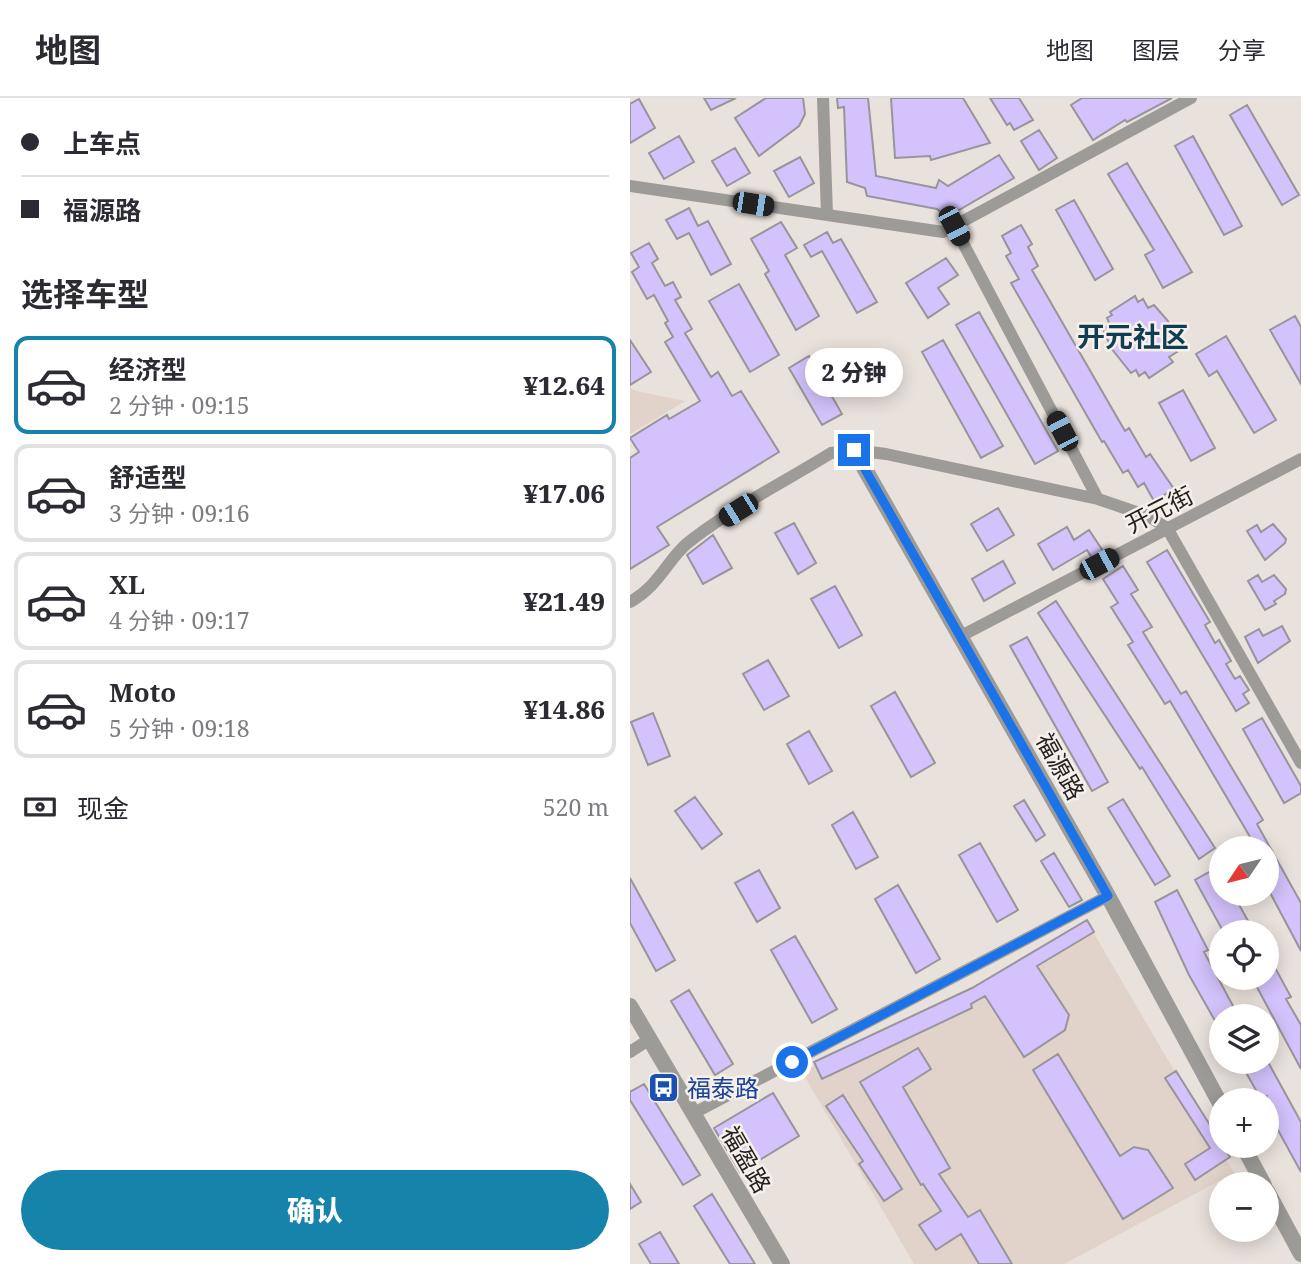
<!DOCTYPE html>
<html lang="zh">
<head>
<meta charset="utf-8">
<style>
  body { margin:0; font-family:"Noto Serif","Noto Sans SC",serif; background:#f2f2f3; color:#2b2b33; height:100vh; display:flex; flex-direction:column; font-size:26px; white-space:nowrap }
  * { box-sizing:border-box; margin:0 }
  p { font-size:23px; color:#7c7c81 }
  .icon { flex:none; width:38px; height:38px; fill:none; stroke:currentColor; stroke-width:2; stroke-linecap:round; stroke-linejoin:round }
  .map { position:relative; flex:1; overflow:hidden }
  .panel { display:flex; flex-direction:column; background:#fff; width:630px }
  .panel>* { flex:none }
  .top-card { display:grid; align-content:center; height:154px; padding:0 21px; background:#fff }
  .needle { width:46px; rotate:235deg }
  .tools { position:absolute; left:579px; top:738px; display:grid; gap:14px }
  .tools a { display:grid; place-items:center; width:70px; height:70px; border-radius:50%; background:#fff; box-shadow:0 4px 18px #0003; font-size:35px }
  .end { position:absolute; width:32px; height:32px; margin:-16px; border:9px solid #1a73e8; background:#fff; box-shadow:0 0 0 4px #fff }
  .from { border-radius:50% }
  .bubble { position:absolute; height:49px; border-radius:24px; background:#fff; box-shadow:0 4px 18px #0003; font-size:23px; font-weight:800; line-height:49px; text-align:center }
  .car { position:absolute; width:21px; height:42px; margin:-21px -10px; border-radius:9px; box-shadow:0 0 5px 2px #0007; background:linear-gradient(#222 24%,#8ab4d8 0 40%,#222 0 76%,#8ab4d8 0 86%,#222 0) }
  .top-card b { display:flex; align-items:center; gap:24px; height:66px; font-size:26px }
  .top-card b+b { border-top:2px solid #e1e1e2 }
  .top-card i { width:18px; height:18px; background:#2b2b33 }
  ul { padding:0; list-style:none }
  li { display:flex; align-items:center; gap:21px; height:98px; margin:0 14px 10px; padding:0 7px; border:4px solid #e1e1e2; border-radius:14px }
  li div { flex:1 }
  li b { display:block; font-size:26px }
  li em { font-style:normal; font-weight:800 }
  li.current { border-color:#1683aa }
  li>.icon { width:63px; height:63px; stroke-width:1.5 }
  h2 { padding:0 21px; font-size:32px; line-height:84px }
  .pay { display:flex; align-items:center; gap:18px; height:77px; padding:0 21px; font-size:26px }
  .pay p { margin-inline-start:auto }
  .primary-button { display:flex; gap:14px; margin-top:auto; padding:14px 21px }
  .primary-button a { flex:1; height:80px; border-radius:42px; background:#1683aa; color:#fff; font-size:28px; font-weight:800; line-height:80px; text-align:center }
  header { display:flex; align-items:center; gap:42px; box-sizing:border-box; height:98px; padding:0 35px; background:#fff; border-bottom:2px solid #e1e1e2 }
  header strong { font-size:33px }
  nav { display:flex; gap:38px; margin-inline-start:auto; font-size:24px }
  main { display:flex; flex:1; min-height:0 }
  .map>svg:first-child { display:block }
  .built { fill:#e2d3ca }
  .building { fill:#d3c2fb; stroke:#97959c; stroke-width:2 }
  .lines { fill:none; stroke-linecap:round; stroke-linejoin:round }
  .minor { stroke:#9c9b98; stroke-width:12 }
  .tertiary { stroke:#9c9b98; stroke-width:16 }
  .route { stroke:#1a73e8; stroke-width:9 }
  .labels { text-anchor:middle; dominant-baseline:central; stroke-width:5; stroke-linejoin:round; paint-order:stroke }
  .street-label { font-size:24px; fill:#221f1d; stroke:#f6efea }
  .transit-label { font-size:24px; fill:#164399; stroke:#f6efea; text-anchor:start }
  .quarter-label { font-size:28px; font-weight:bold; fill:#0e3e52; stroke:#f6efea }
</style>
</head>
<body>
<header>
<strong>地图</strong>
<nav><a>地图</a><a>图层</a><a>分享</a></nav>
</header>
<main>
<section class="panel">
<div class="top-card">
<b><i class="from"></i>上车点</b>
<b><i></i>福源路</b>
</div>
<h2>选择车型</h2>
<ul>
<li class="current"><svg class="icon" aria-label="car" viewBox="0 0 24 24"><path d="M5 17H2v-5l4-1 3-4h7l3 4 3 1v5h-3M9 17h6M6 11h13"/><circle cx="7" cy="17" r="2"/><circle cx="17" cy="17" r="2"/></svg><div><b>经济型</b><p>2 分钟 · 09:15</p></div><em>¥12.64</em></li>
<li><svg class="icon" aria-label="car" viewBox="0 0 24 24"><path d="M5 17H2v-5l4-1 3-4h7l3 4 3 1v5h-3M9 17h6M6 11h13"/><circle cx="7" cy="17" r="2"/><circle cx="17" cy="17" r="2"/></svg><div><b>舒适型</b><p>3 分钟 · 09:16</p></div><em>¥17.06</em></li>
<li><svg class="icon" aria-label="car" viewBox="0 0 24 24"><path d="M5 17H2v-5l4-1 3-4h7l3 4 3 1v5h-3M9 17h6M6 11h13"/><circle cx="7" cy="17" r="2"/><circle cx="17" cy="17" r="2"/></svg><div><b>XL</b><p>4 分钟 · 09:17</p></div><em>¥21.49</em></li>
<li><svg class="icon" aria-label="car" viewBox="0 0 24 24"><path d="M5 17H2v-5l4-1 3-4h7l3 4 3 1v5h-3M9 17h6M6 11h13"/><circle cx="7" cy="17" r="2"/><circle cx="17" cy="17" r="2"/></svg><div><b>Moto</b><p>5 分钟 · 09:18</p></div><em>¥14.86</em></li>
</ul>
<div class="pay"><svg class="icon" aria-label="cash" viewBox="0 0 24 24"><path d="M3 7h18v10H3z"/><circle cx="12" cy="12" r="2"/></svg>现金<p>520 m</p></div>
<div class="primary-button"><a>确认</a></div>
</section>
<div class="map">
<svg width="671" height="1166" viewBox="0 0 671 1166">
  <rect width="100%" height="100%" fill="#e9e1dc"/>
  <path class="built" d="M0,290l6,3 49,10 -55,33z
    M459,827l145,248 -170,91h-150l-112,-192 161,-80z"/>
  <path class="building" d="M74,0h32l-25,12z
    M136,0h37l2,16 -6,12 -40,30 -24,-38z
    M207,0h31l8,78 60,12 3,-8 9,6 51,-31 15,23 -67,39 -10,-8 -70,-13 -2,-8 -18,-6 -3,-75 -6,1z
    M261,0h72l27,45 -59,17 -1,-4 -35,2z
    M360,0h29l14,22 -19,10 -4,-7 -3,2z
    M452,0h90l-45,24 -2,-2 -32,20 -22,-35z
    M9,1l16,29 -25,15v-39z
    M617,7l52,90 -17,10 -52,-90z
    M409,32l18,28 -18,12 -18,-29z
    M49,38l15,26 -30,17 -15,-26z
    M563,38l49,90 -18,9 -49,-89z
    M105,50l15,25 -23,13 -15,-25z
    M170,59l14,26 -25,14 -15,-26z
    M497,65l65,109 -29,16 -18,-33 9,-5 -46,-76z
    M444,102l39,69 -18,11 -39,-70z
    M59,110l9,18 10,-5 23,43 -20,11 -22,-42 -12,6 -11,-19z
    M151,124l16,26 -12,7 34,61 -23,14 -31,-56 4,-3 -18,-32z
    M391,127l11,19 -4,3 10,19 -6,4 93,161 4,-3 17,29 4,-3 24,35 -20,12 -10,-18 -6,4 -10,-17 -5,3 -19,-32 -2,1 -91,-159 8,-4 -13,-23 5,-3 -9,-17z
    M197,134l6,11 8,-4 36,63 -20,11 -35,-62 -11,6 -7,-12z
    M19,145l9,16 -6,4 13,23 8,-4 8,15 -6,3 17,29 -7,4 26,44 7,-5 14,24 9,-5 38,61 -122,75 12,18 -39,24v-111l9,-6 -9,-14 37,-23 2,4 31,-18 -35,-59 8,-5 -8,-14 3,-2 -14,-26 -7,4 -15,-27 7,-5 -8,-14z
    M316,160l12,17 -20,13 11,16 -21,14 -22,-35z
    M109,186l40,71 -29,17 -41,-71z
    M505,198l3,6 5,-3 5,9 6,-3 14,16 9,20 -5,4 5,7 -8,5 4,5 -24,16 -4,-6 -6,4 -3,-6 -5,3 -20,-25 -8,-19 7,-4 -3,-7 5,-3 -2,-3z
    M349,214l79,139 -23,13 -79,-139z
    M665,218l6,11v57l-31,-54z
    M596,238l50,84 -22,13 -37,-62 -8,5 -13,-22z
    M0,242l21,32 -21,13z
    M313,242l60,106 -22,12 -59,-106z
    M179,258l33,58 -20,11 -33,-57z
    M553,292l32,58 -24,13 -32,-58z
    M368,410l16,27 -27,16 -16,-27z
    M164,425l22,40 -18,11 -23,-41z
    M643,426l13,15 -1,4 -20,17 -18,-29 10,-6 4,7z
    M437,429l7,13 15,-10 14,21 -11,7 -5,-8 -34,20 -15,-26z
    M83,437l19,33 -29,16 -16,-29z
    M537,452l43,72 -5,3 10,18 4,-3 12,21 -5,3 9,15 5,-3 9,14 -6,4 6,9 -13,8 -89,-149z
    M373,463l12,22 -31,18 -12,-22z
    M493,468l15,24 -7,4 21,33 -9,5 38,62 5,-3 77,129 -6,4 44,79v48l-34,-64v-38h-25l11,-7 -83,-141 -5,3 -37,-59 5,-3 -22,-35 7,-4 -15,-24z
    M628,477l4,7 12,-7 12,14 -1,5 -11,7 2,3 -11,6 -17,-29z
    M205,488l27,49 -23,13 -28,-49z
    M426,503l159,247 -16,11 -57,-92 -2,2 -102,-156z
    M652,528l8,15 -32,22 -13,-26 14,-8 4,7z
    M397,539l81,145 -16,9 -82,-145z
    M138,562l21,36 -25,14 -21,-36z
    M265,594l40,71 -24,14 -40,-71z
    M23,615l17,43 -22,9 -17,-43z
    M632,620l39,68v7l-17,10 -41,-74z
    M179,633l23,40 -23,13 -22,-40z
    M65,699l27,37 -20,15 -27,-38z
    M493,701l47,77 -15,9 -47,-77z
    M394,702l21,35 -9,6 -22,-35z
    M223,714l25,45 -22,12 -24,-44z
    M350,745l38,67 -21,12 -38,-67z
    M424,755l28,47 -13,7 -28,-46z
    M588,769l4,6v21h11l18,32 -13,7h-14l-29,-53z
    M129,772l21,38 -23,14 -22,-39z
    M0,780l45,82 -19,11 -26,-48z
    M268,787l42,74 -24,14 -41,-74z
    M547,792l31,60 -4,2 35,65h-17v16l-33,-58 -34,-73z
    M457,822l7,12 -57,34 32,49 -4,15 -41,27 -39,-61 -14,8 1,4 -150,71 -8,-17 158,-74z
    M165,838l42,73 -25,14 -41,-73z
    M637,855l24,44 -5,2 15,26v44l-49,-91h15z
    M59,892l44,74 -18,11 -44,-74z
    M288,950l13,21 -28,18 47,81 -11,6 29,43 12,-7 32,54h-33l-18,-30 -25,16 -17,-25 22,-14 -18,-27 -2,1 -61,-103z
    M428,956l62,102 14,-9 14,3 25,38 -50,31 -90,-149z
    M610,964h28l33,60v50l-34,-62v-14l-6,3z
    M546,973l54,86 -35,23 -10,-16 25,-16 -45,-70z
    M14,986l56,91 -17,10 -53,-85v-8z
    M143,995l26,43 -59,36 -26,-44z
    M213,997l59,94 -18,12 -25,-37 4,-3 -37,-55z
    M0,1086l11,18 -11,7z
    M82,1096l43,70h-25l-36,-58z
    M30,1134l19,32h-28l-12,-20z"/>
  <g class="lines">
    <path class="minor" d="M193,0l4,117
      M0,88l313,46 248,-134
      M324,128l144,273
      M0,504c32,-18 38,-46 64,-64 42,-32 92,-57 137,-85l23,-3 32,4 212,45 50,17 19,12 134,235
      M331,538l340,-177
      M0,954l20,-13
      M64,1015l414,-217"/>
    <path class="tertiary" d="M224,352l254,446 114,211
      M0,908l152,258
      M613,1048l21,39
      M637,1093l34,63"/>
  </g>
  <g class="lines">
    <path class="route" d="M162,964l316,-166 -254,-446"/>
  </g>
  <defs>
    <symbol id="bus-square" viewBox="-11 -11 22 22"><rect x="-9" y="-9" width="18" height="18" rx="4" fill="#1a4fb4" stroke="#f6efea"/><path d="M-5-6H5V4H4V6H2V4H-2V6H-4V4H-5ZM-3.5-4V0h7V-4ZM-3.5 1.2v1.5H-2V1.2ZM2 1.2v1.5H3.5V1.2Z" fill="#fff"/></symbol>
  </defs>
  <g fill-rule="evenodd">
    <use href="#bus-square" x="16" y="972" width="35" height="35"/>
  </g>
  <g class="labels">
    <g class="street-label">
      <text transform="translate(529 411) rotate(-27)">开元街</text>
      <text transform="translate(431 668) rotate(61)">福源路</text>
      <text transform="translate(117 1061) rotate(60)">福盈路</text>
    </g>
    <g class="transit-label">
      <text x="57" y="989">福泰路</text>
    </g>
    <g class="quarter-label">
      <text x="503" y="238">开元社区</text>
    </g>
  </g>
</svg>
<div class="tools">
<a><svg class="needle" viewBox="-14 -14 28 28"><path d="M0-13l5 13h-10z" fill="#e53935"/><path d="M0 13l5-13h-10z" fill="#7c7c81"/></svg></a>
<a><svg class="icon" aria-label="locate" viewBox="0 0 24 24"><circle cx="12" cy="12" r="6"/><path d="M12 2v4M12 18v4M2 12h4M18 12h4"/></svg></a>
<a><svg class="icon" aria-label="layers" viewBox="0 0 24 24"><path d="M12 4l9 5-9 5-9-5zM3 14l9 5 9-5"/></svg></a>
<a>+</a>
<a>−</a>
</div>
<i class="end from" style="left:162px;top:964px"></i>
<i class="end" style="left:224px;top:352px"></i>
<div class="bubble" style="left:175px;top:250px;width:98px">2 分钟</div>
<i class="car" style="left:123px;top:106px;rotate:99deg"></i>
<i class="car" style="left:324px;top:128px;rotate:152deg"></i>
<i class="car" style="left:432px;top:333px;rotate:332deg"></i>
<i class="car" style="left:108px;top:412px;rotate:238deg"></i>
<i class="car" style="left:469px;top:466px;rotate:62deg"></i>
</div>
</main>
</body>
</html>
